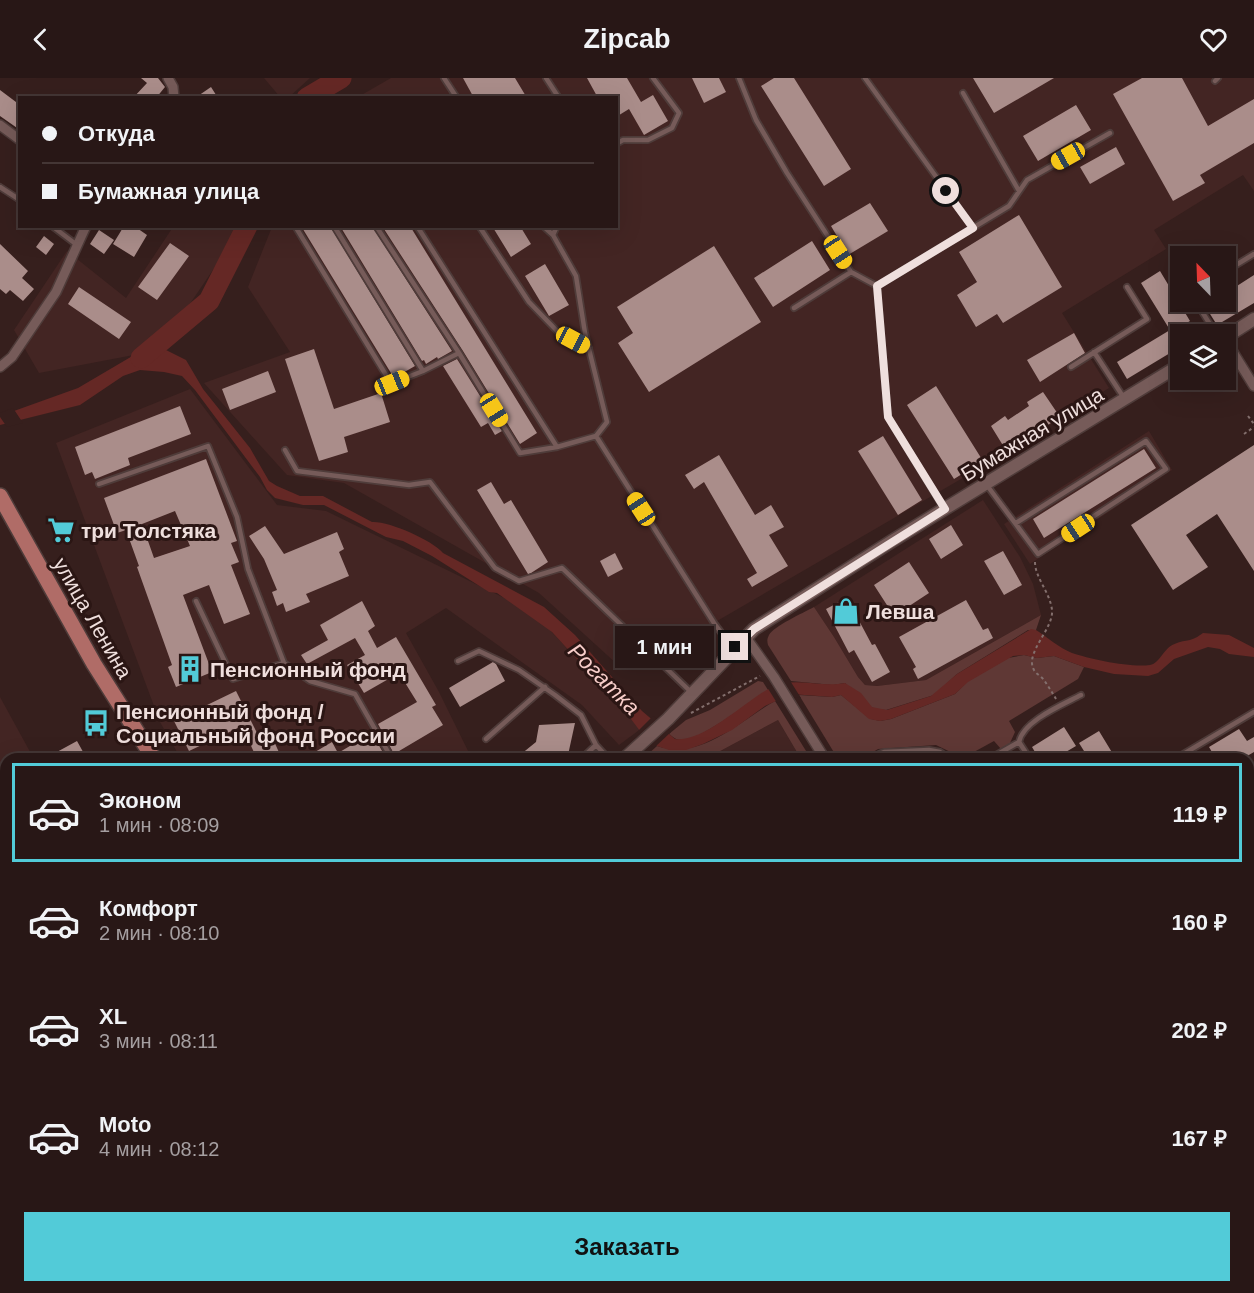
<!DOCTYPE html>
<html lang="ru">
<head>
<meta charset="utf-8">
<style>
  body { margin:0; font-family:Helvetica,sans-serif; background:#342423; color:#f1f3f6; height:100vh; display:flex; flex-direction:column; font-size:22px; white-space:nowrap }
  * { box-sizing:border-box; margin:0 }
  p { font-size:20px; color:#a59fa1 }
  .icon { flex:none; width:33px; height:33px; fill:none; stroke:currentColor; stroke-width:2; stroke-linecap:round; stroke-linejoin:round }
  .map { position:relative; flex:1; overflow:hidden }
  .details { position:absolute; left:0px; top:675px; width:1254px; height:540px; display:flex; flex-direction:column; background:#281716; border-radius:18px 18px 0 0; box-shadow:0 6px 24px #0002,0 0 0 2px #443635 }
  .details>* { flex:none }
  .top-card { position:absolute; left:18px; top:18px; width:600px; height:132px; border-radius:0px; box-shadow:0 6px 24px #0002,0 0 0 2px #443635; display:grid; align-content:center; height:132px; padding:0 24px; background:#281716 }
  .needle { width:39px; rotate:337deg }
  .fabs { position:absolute; left:1170px; top:168px; display:grid; gap:12px }
  .fabs a { display:grid; place-items:center; width:66px; height:66px; border-radius:0px; background:#281716; box-shadow:0 6px 24px #0002,0 0 0 2px #443635; font-size:30px }
  .end { position:absolute; width:27px; height:27px; margin:-14px; border:8px solid #efdfdd; background:#111; box-shadow:0 0 0 3px #111 }
  .from { border-radius:50% }
  .bubble { position:absolute; height:42px; border-radius:0px; background:#281716; box-shadow:0 6px 24px #0002,0 0 0 2px #443635; font-size:20px; font-weight:600; line-height:42px; text-align:center }
  .car { position:absolute; width:18px; height:36px; margin:-18px -9px; border-radius:8px; box-shadow:0 0 4px 2px #0007; background:linear-gradient(#f5c518 24%,#345 0 40%,#f5c518 0 76%,#345 0 86%,#f5c518 0) }
  .top-card b { display:flex; align-items:center; gap:21px; height:57px; font-size:22px }
  .top-card b+b { border-top:2px solid #443635 }
  .top-card i { width:15px; height:15px; background:#f1f3f6 }
  ul { padding:10px 0 0; list-style:none }
  li { display:flex; align-items:center; gap:18px; height:99px; margin:0 12px 9px; padding:0 12px; border:3px solid transparent; border-radius:0px }
  li div { flex:1 }
  li b { display:block; font-size:22px }
  li em { font-style:normal; font-weight:600 }
  li.current { border-color:#52cbd8 }
  li>.icon { width:54px; height:54px; stroke-width:1.5 }
  .primary-button { display:flex; gap:12px; margin-top:auto; padding:12px 24px }
  .primary-button a { flex:1; height:69px; border-radius:0px; background:#52cbd8; color:#111; font-size:24px; font-weight:600; line-height:69px; text-align:center }
  header { display:flex; justify-content:space-between; align-items:center; height:78px; padding:0 24px; background:#281716; font-size:27px; font-weight:600 }
  .map>svg:first-child { display:block }
  .built { fill:#432523 }
  .green { fill:#5f3835 }
  .water { fill:#652825 }
  .pier { fill:#361f1d }
  .lines { fill:none; stroke-linecap:round; stroke-linejoin:round }
  .river { stroke:#652825; stroke-width:21 }
  .building { fill:#aa8d8a; fill-rule:evenodd }
  .service-casing { stroke:#4f3c3a; stroke-width:8 }
  .minor-casing { stroke:#4f3c3a; stroke-width:12 }
  .tertiary-casing { stroke:#4f3c3a; stroke-width:15 }
  .primary-casing { stroke:#4f3c3a; stroke-width:18 }
  .path { stroke:#836f6d; stroke-width:2; stroke-dasharray:3 3; stroke-linecap:butt }
  .service { stroke:#765b59; stroke-width:4.5 }
  .minor { stroke:#765b59; stroke-width:9 }
  .tertiary { stroke:#765b59; stroke-width:12 }
  .primary { stroke:#b06c67; stroke-width:15 }
  .route { stroke:#efdfdd; stroke-width:8 }
  .labels { text-anchor:middle; dominant-baseline:central; stroke-width:6; stroke-linejoin:round; paint-order:stroke }
  .street-label { font-size:21px; fill:#efdfdd; stroke:#2b1614 }
  .poi-label { font-size:21px; font-weight:bold; fill:#efdfdd; stroke:#2b1614; text-anchor:start }
  .water-label { font-size:22px; font-style:italic; fill:#f8ceca; stroke:#2b1614 }
</style>
</head>
<body>
<header><svg class="icon" aria-label="back" viewBox="0 0 24 24"><path d="M15 5l-7 7 7 7"/></svg>Zipcab<svg class="icon" aria-label="heart" viewBox="0 0 24 24"><path d="M12 20l-8-8c-3-5 5-10 8-4 3-6 11-1 8 4z"/></svg></header>
<div class="map">
<svg width="1254" height="1215" viewBox="0 0 1254 1215">
  <rect width="100%" height="100%" fill="#361f1d"/>
  <path class="built" d="M264,0h46l-22,20 -8,-1z
    M391,0h863v113l-11,-16 -89,55 12,19 -104,64 47,75 -117,73 -330,192 -16,-13 -13,16 -15,9 -79,-72 -195,-110 -57,-8 -83,-92 86,-31 -42,-65 24,-60 344,-1v-128l-258,-1z
    M173,149h69l-59,87 -44,40 -100,19 -25,-43 53,-79 59,47z
    M190,311l87,116 49,6 207,101 109,116 -23,17 -37,-40 -136,-97 -40,25 33,59 33,67h-291l-21,-37 -104,-279z
    M1149,353l23,39 -142,94 -26,-40z
    M983,422l37,57 13,27 8,31 -115,65 -49,6 -12,-1 -7,-8 -24,-40 -20,-30z
    M0,619l34,62h-28v122l-6,4z
    M778,642l23,39h-107l17,-3z
    M0,897l6,10v140l-6,-11z
    M40,1209h83l-11,6h-71z
    M218,1209h87l3,6h-83z
    M344,1209h103l3,5 -102,1z
    M506,1209h537l-11,6h-522z"/>
  <path class="green" d="M814,529l20,30 24,40 7,8 12,1 49,-6 115,-65 -5,15h-8l-71,44 -23,21 -48,15 -10,-1 -7,-3 -24,-23 -12,2 -42,-4 -23,-36c-1,-4 -1,-6 1,-10 5,-9 34,-22 45,-28z
    M1024,577l13,3 17,-2 30,11 -6,12 -69,42 6,11 -5,11 -9,6 -7,-8 -31,17 -27,-13 -58,4 -16,10h-24l-39,-64 33,2 9,-2 30,24 9,2 11,-2 64,-25 13,-13 40,-23z
    M758,603l5,1 5,8c-18,12 -67,50 -86,50 -6,0 -9,-3 -13,-6l17,-14 24,-10z
    M775,623l36,58h-10l-23,-39 -67,36 -17,3h-45l-2,-4 10,-9c44,15 83,-25 118,-45z"/>
  <path class="water" d="M146,270l18,1 22,11 17,29 47,59 19,33 8,5 23,10h23l49,26c17,-1 60,18 71,31l101,54 31,28 67,76 33,28c29,4 71,-39 97,-52 23,-11 48,1 73,-4l16,10 11,14 15,3 44,-14 26,-22 74,-45 5,1c11,7 23,18 36,23 18,6 59,15 78,12 11,-2 13,-18 27,-22 12,-4 14,-1 26,-10l26,2 25,13v9l-25,-3 -9,-5 -12,-2 -34,12 -16,14 -10,3 -34,-2 -30,-7 -30,-11 -17,2 -13,-3 -11,1 -45,26 -13,12 -64,25 -11,2 -11,-2 -28,-24 -9,2 -41,-3 -26,12 -33,24 -29,14 -17,6h-17l-12,-4 -17,-15 -12,-16 -76,-83 -55,-39 -8,-1 -57,-36 -29,-15 -17,-4 -62,-32h-21l-28,-7 -8,-8 -7,-13 -65,-87 -13,-14 -18,-4 -24,-2 -17,6 -43,29 -80,20v-9l78,-28z"/>
  <path class="pier" d="M13,330l10,15 -16,4 -7,-10v-4z
    M789,601l12,19 -9,-1 -15,6 -10,-16z
    M653,638l18,16 -17,16 -17,-16z"/>
  <g class="lines">
    <path class="river" d="M307,20l34,-20
      M141,280l68,-57 38,-75"/>
  </g>
  <path class="building" d="M141,0h17l7,9 -9,11h-23l14,-15z
    M463,0h52l12,20h-53z
    M587,0h40l14,24 12,-7 15,26 -24,14 -15,-26 -13,8v-19h-18z
    M692,0h27l7,14 -22,11z
    M774,0h20l57,91 -27,17 -63,-100z
    M973,0h81l-60,35z
    M1142,0h40l26,48 46,-27v44l-54,32 5,8 -32,18 -60,-107z
    M211,9l7,11h-23z
    M0,12l20,15v25l-20,-14z
    M1076,27l15,25 -53,31 -15,-25z
    M1116,69l9,17 -35,20 -10,-17z
    M870,125l18,28 -40,24 -17,-29z
    M1019,137l43,72 -59,36 -6,-9 -21,13 -19,-32 20,-13 -18,-30z
    M124,148h10l13,9 -13,22 -21,-13z
    M301,148h29l85,140 -21,12z
    M340,148h32l80,125 -14,8 -1,-2 -11,7 -2,-4 -2,1z
    M382,148h28l127,207 -17,11 -57,-93z
    M492,148h28l11,18 -20,13z
    M99,152l15,10 -10,14 -14,-10z
    M44,158l10,8 -8,11 -10,-8z
    M812,163l18,29 -57,37 -19,-29z
    M170,165l19,13 -32,44 -19,-13z
    M0,166l28,27 -6,7 12,11 -11,12 -13,-11 -4,4 -6,-5z
    M714,168l47,76 -112,70 -31,-49 15,-10 -16,-26z
    M545,186l24,41 -20,11 -24,-40z
    M1160,193l30,50 -19,11 9,15 -53,32 -10,-17 53,-32 -29,-47z
    M1254,197v28l-37,22 -12,-19 7,-4h14v-9z
    M79,209l52,35 -12,17 -51,-35z
    M1074,255l11,20 -45,29 -13,-22z
    M314,271l20,60 47,-16 9,29 -46,15 4,15 -29,9 -34,-102z
    M457,281l45,72 -7,4 -7,-12 -7,4 -38,-61z
    M268,293l8,21 -46,18 -8,-21z
    M936,308l47,75 -29,18 -47,-74z
    M1043,314l17,25 -53,35 -16,-26 14,-10 3,4 21,-14 -2,-4z
    M180,328l11,28 -63,24 2,7 -35,14 -3,-7 -7,3 -10,-28z
    M883,358l39,64 -24,15 -40,-64z
    M1254,367v126l-37,-57 -31,21 22,32 -35,23 -42,-65z
    M1144,371l12,19 -112,70 -11,-19z
    M719,377l36,60 16,-10 13,22 -15,8 19,31 -36,21 -5,-8 10,-6 -53,-91 -10,7 -9,-14z
    M206,381l31,82 -6,2 8,19 -8,3 19,49 -26,10 -15,-39 -26,10 29,77 -36,15 -8,-20 4,-2 -35,-98 2,-1 -13,-36 -9,3 -13,-35zM175,433l15,35 -36,12 -12,-34z
    M491,404l13,22 7,-4 37,62 -17,11 -3,1 -51,-84z
    M951,447l12,20 -22,14 -12,-20z
    M265,448l19,28 53,-22 7,17 -5,3 10,24 -43,18 4,8 -24,10 -3,-9 -6,3 -5,-14 5,-2 -13,-31 -15,-23z
    M1003,473l19,34 -18,10 -20,-34z
    M615,475l8,16 -15,8 -8,-16z
    M909,484l20,31 -35,23 -20,-31z
    M847,520l25,47 3,-1 15,28 -18,10 -18,-32 -5,3 -23,-44z
    M966,522l17,30 5,-2 5,10 -75,41 -5,-10 3,-2 -17,-30z
    M362,523l13,25 -7,5 9,17 19,-11 40,68 -4,2 11,18 -49,29 -16,-30 39,-22 -18,-29 -35,20 -17,-28 18,-10 -10,-17 -48,26 -6,-9 27,-15 -8,-15z
    M493,584l3,2 9,17 -45,26 -11,-19z
    M236,613l21,42 11,-5 14,31h-25l-15,-33 -53,25 -15,-30z
    M575,645l-7,32 -4,4h-49l21,-17 3,-17z
    M1064,649l12,19 -22,13h-20l-2,-5 3,-2 -3,-5z
    M1239,651l8,12 7,-4v15l-12,7h-26l-7,-12z
    M1099,653l17,28h-27l-10,-16z
    M372,655l14,25 -1,1h-82l29,-17 6,11z
    M77,663l10,18h-43z"/>
  <g class="lines">
    <defs>
      <path id="service" d="M444,0l13,20
        M546,0l13,20
        M739,0l17,42 31,53 64,99 26,14 11,131 55,90
        M865,0l108,150
        M1215,3l3,-3
        M963,15l56,98
        M616,66l7,-4h25l24,-12 7,-15 -26,-35
        M0,109l20,13
        M52,148l25,19
        M295,148l94,154 3,3 31,-12 36,-18
        M334,148l89,145
        M376,148l83,127 61,100 37,-6 39,-11 11,-14 -22,-89 -9,-57 -23,-41 4,-9
        M417,148l140,221
        M479,148l50,76 29,30 31,16
        M543,148l10,9
        M1226,193l28,-17
        M877,208l132,-80 18,-26 83,-47
        M1196,224l20,32
        M794,230l57,-36
        M1094,274l30,46
        M1071,289l76,-48 -20,-32
        M596,358l118,187 12,16 9,8
        M285,372l12,21 112,14 21,-3 65,86 24,13 43,-13 130,125
        M99,406l109,-38 29,71 11,52 36,94 26,18 45,13 37,65
        M986,406l52,70 40,-26
        M1016,445l130,-82 20,28 -72,47
        M196,523l37,78 51,-16
        M458,583l21,-10 40,19 36,25 26,20 15,30
        M486,661l59,-52
        M1019,664l11,17
        M581,681l15,-14 13,14
        M868,681l16,-7 45,-2 11,2 10,7
        M989,681l30,-17c4,-21 43,-37 62,-47
        M1175,681l79,-47
        M1248,695l6,10
        M1248,792l6,-3
        M1248,1061l6,-4
        M1248,1068l6,10
        M318,1209l3,6
        M571,1209l4,6
        M720,1209l4,6
        M799,1209l4,6
        M64,1211v4
        M121,1215l10,-6"/>
      <path id="minor" d="M168,0l5,9 1,11
        M0,47l20,15
        M1226,263l28,45
        M0,289l12,-10 44,-65 30,-66
        M745,558l29,41 51,82
        M0,819l6,-5
        M0,868l6,10
        M237,1215l9,-6
        M644,1215l10,-6"/>
      <path id="tertiary" d="M1226,259l28,-18
        M624,681l44,-40 86,-90 138,-88 288,-176
        M1248,1158l6,10
        M204,1209l3,6"/>
      <path id="primary" d="M0,418l94,168 60,95
        M1248,1135l6,-4
        M471,1209l3,6
        M1107,1215l10,-6"/>
    </defs>
    <use href="#service" class="service-casing"/>
    <use href="#minor" class="minor-casing"/>
    <use href="#tertiary" class="tertiary-casing"/>
    <use href="#primary" class="primary-casing"/>
    <path class="path" d="M1248,338l6,8
      M1244,356l10,-7
      M1035,484c0,16 15,30 17,48 2,19 -28,43 -18,60 2,4 7,6 10,10 4,6 8,12 12,19
      M691,635l69,-37
      M1248,841l6,-3
      M1051,1209l3,5
      M1156,1209l4,6
      M389,1211l3,-2
      M512,1215l10,-6"/>
    <use href="#service" class="service"/>
    <use href="#minor" class="minor"/>
    <use href="#tertiary" class="tertiary"/>
    <use href="#primary" class="primary"/>
  </g>
  <g class="lines">
    <path class="route" d="M735,569l19,-18 191,-120 -57,-92 -11,-131 96,-58 -27,-37"/>
  </g>
  <defs>
    <symbol id="supermarket-bare" viewBox="-9 -9 18 18"><path d="M-6-5.5h2.5l.6 2H6L4.5 2H-2.5L-4.4-4H-6ZM-1.5 3.2a1.3 1.3 0 1 0 .1 0ZM3 3.2a1.3 1.3 0 1 0 .1 0Z" fill="#52cbd8" stroke="#2b1614" stroke-width="2.5" paint-order="stroke"/></symbol>
    <symbol id="shop-bare" viewBox="-9 -9 18 18"><path d="M-5-2.5h2.3a2.7 3.5 0 0 1 5.4 0H5L5.5 6h-11ZM-1.5-2.5h3a1.5 2.3 0 0 0-3 0Z" fill="#52cbd8" stroke="#2b1614" stroke-width="2.5" paint-order="stroke"/></symbol>
    <symbol id="building-bare" viewBox="-9 -9 18 18"><path d="M-4-6H4V6H1V3H-1V6H-4ZM-2.5-4.3h1.7v1.8h-1.7ZM.8-4.3h1.7v1.8H.8ZM-2.5-1h1.7V.8h-1.7ZM.8-1h1.7V.8H.8Z" fill="#52cbd8" stroke="#2b1614" stroke-width="2.5" paint-order="stroke"/></symbol>
    <symbol id="bus-bare" viewBox="-9 -9 18 18"><path d="M-5-6H5V4H4V6H2V4H-2V6H-4V4H-5ZM-3.5-4V0h7V-4ZM-3.5 1.2v1.5H-2V1.2ZM2 1.2v1.5H3.5V1.2Z" fill="#52cbd8" stroke="#2b1614" stroke-width="2.5" paint-order="stroke"/></symbol>
  </defs>
  <g fill-rule="evenodd">
    <use href="#supermarket-bare" x="42" y="433" width="38" height="38"/>
    <use href="#shop-bare" x="827" y="514" width="38" height="38"/>
    <use href="#building-bare" x="171" y="572" width="38" height="38"/>
    <use href="#bus-bare" x="77" y="626" width="38" height="38"/>
  </g>
  <g class="labels">
    <g class="street-label">
      <text transform="translate(1032 356) rotate(-31)">Бумажная улица</text>
      <text transform="translate(93 540) rotate(60)">улица Ленина</text>
    </g>
    <g class="poi-label">
      <text x="81" y="452">три Толстяка</text>
      <text x="866" y="533">Левша</text>
      <text x="210" y="591">Пенсионный фонд</text>
      <text x="116" y="633">Пенсионный фонд /<tspan x="116" dy="24">Социальный фонд России</tspan></text>
    </g>
    <g class="water-label">
      <text transform="translate(604 601) rotate(45)">Рогатка</text>
    </g>
  </g>
</svg>
<div class="fabs">
<a><svg class="needle" viewBox="-14 -14 28 28"><path d="M0-13l5 13h-10z" fill="#e53935"/><path d="M0 13l5-13h-10z" fill="#a59fa1"/></svg></a>
<a><svg class="icon" aria-label="layers" viewBox="0 0 24 24"><path d="M12 4l9 5-9 5-9-5zM3 14l9 5 9-5"/></svg></a>
</div>
<i class="end from" style="left:946px;top:113px"></i>
<i class="end" style="left:735px;top:569px"></i>
<div class="bubble" style="left:615px;top:548px;width:99px">1 мин</div>
<i class="car" style="left:1068px;top:78px;rotate:241deg"></i>
<i class="car" style="left:838px;top:174px;rotate:147deg"></i>
<i class="car" style="left:573px;top:262px;rotate:118deg"></i>
<i class="car" style="left:392px;top:305px;rotate:68deg"></i>
<i class="car" style="left:494px;top:332px;rotate:148deg"></i>
<i class="car" style="left:641px;top:431px;rotate:327deg"></i>
<i class="car" style="left:1078px;top:450px;rotate:237deg"></i>
<div class="top-card">
<b><i class="from"></i>Откуда</b>
<b><i></i>Бумажная улица</b>
</div>
<section class="details">
<ul>
<li class="current"><svg class="icon" aria-label="car" viewBox="0 0 24 24"><path d="M5 17H2v-5l4-1 3-4h7l3 4 3 1v5h-3M9 17h6M6 11h13"/><circle cx="7" cy="17" r="2"/><circle cx="17" cy="17" r="2"/></svg><div><b>Эконом</b><p>1 мин · 08:09</p></div><em>119 ₽</em></li>
<li><svg class="icon" aria-label="car" viewBox="0 0 24 24"><path d="M5 17H2v-5l4-1 3-4h7l3 4 3 1v5h-3M9 17h6M6 11h13"/><circle cx="7" cy="17" r="2"/><circle cx="17" cy="17" r="2"/></svg><div><b>Комфорт</b><p>2 мин · 08:10</p></div><em>160 ₽</em></li>
<li><svg class="icon" aria-label="car" viewBox="0 0 24 24"><path d="M5 17H2v-5l4-1 3-4h7l3 4 3 1v5h-3M9 17h6M6 11h13"/><circle cx="7" cy="17" r="2"/><circle cx="17" cy="17" r="2"/></svg><div><b>XL</b><p>3 мин · 08:11</p></div><em>202 ₽</em></li>
<li><svg class="icon" aria-label="car" viewBox="0 0 24 24"><path d="M5 17H2v-5l4-1 3-4h7l3 4 3 1v5h-3M9 17h6M6 11h13"/><circle cx="7" cy="17" r="2"/><circle cx="17" cy="17" r="2"/></svg><div><b>Moto</b><p>4 мин · 08:12</p></div><em>167 ₽</em></li>
</ul>
<div class="primary-button"><a>Заказать</a></div>
</section>
</div>
</body>
</html>
